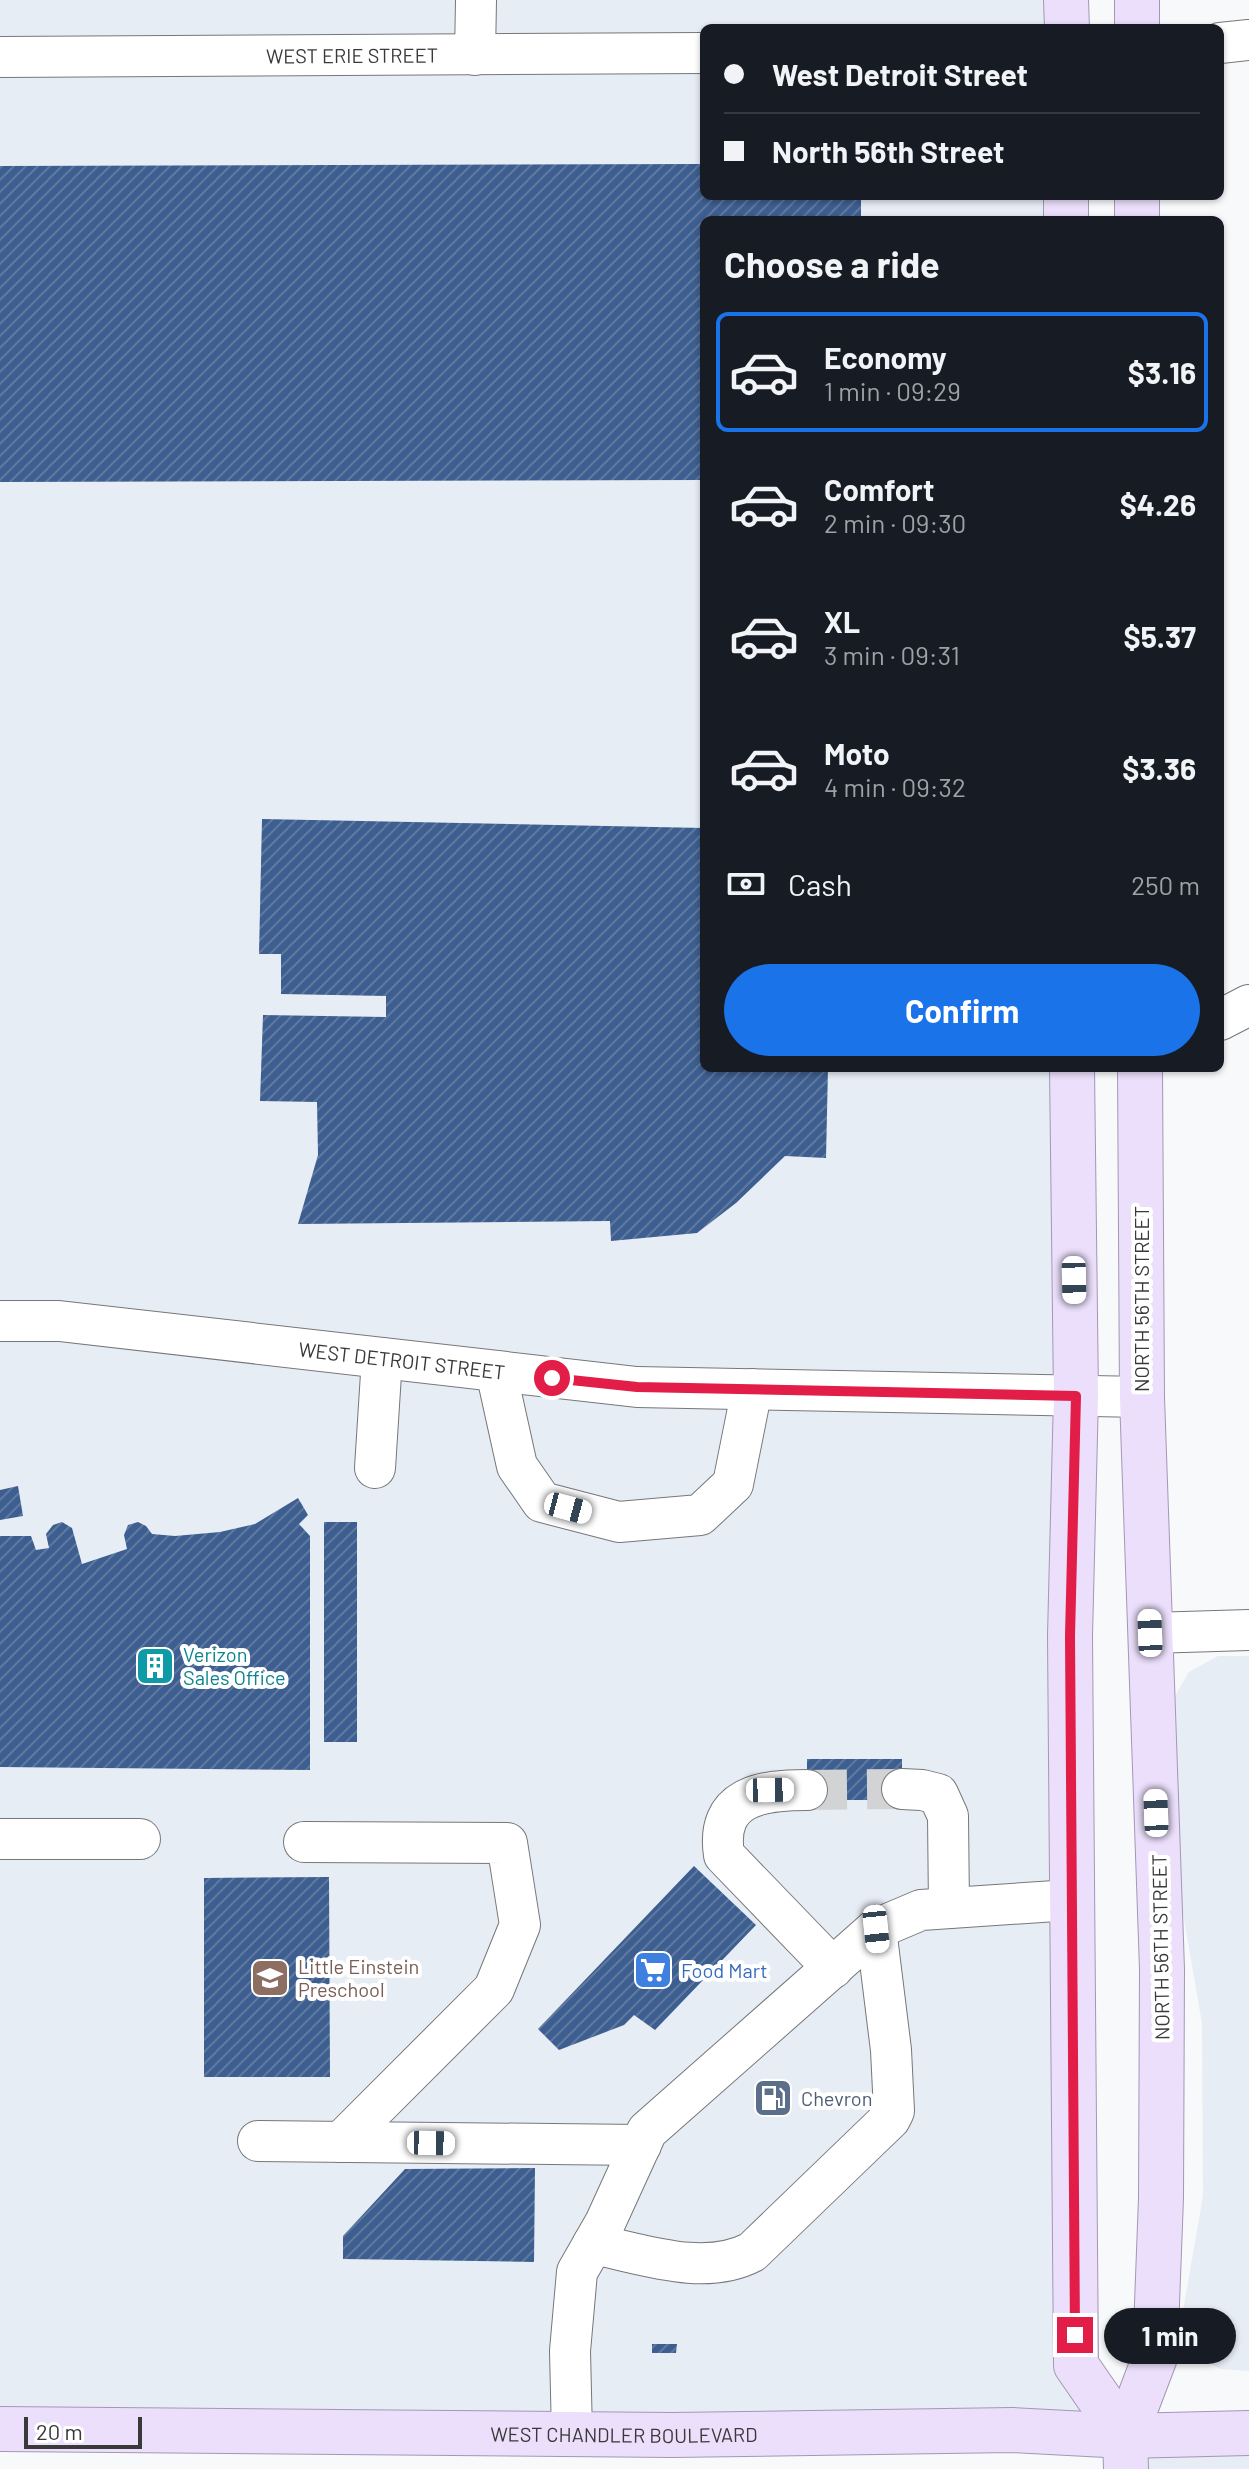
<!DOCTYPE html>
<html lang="en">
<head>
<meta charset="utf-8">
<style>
  body { margin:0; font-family:Barlow,sans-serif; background:#20242c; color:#f1f3f6; height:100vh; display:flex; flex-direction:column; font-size:30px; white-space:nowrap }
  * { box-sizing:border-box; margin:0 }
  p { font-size:26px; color:#9ea1a6 }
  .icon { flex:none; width:44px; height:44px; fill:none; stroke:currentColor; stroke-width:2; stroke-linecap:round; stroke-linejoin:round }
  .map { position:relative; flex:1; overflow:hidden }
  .side { position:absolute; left:700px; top:216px; width:524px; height:856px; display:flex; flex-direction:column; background:#171b24; border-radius:12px; box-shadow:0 2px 6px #0004 }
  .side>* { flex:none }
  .banner { position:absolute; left:700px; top:24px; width:524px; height:176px; border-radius:12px; box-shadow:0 2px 6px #0004; display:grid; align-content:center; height:176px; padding:0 24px; background:#171b24 }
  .scale { position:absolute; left:24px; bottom:20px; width:118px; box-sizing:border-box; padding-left:8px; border:4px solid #39393a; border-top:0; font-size:22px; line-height:28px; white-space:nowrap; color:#39393a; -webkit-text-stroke:6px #fff; paint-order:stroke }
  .end { position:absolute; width:36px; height:36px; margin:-18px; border:10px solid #e11d48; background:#fff; box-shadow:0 0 0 4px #fff }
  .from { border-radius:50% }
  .bubble { position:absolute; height:56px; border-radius:28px; background:#171b24; box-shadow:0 2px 6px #0004; font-size:26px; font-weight:700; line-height:56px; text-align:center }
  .car { position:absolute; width:24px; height:48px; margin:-24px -12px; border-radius:10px; box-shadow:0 0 6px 2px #0007; background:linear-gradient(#fff 24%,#345 0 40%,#fff 0 76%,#345 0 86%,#fff 0) }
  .banner b { display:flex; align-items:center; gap:28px; height:76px; font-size:30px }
  .banner b+b { border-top:2px solid #363941 }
  .banner i { width:20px; height:20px; background:#f1f3f6 }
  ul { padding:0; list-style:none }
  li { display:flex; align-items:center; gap:24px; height:120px; margin:0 16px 12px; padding:0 8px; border:4px solid transparent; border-radius:12px }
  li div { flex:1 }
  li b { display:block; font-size:30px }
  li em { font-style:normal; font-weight:700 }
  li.current { border-color:#1a73e8 }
  li>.icon { width:72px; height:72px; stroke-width:1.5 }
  h2 { padding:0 24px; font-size:36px; line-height:96px }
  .pay { display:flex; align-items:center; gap:20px; height:88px; padding:0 24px; font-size:30px }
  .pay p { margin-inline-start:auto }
  .button { display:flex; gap:16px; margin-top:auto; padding:16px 24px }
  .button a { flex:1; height:92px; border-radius:48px; background:#1a73e8; color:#fff; font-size:32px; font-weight:700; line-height:92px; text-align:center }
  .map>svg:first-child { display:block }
  .built { fill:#e7edf5 }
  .building { fill:url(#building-hatch) }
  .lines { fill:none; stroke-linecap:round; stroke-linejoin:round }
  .minor-tunnel { stroke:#d1d3d4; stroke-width:40; stroke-dasharray:40 20; stroke-linecap:butt }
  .minor-casing { stroke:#767779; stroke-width:42 }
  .major-casing { stroke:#a497b6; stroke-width:46 }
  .minor { stroke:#fff; stroke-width:40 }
  .major { stroke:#ebdffb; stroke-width:44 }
  .route { stroke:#e11d48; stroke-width:10 }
  .labels { text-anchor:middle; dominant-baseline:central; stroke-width:8; stroke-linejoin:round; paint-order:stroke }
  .street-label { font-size:20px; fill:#39393a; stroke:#fff }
  .culture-label { font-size:20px; fill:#0d838f; stroke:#fff; text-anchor:start }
  .education-label { font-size:20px; fill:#785e54; stroke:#fff; text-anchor:start }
  .shop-label { font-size:20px; fill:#366cbe; stroke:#fff; text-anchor:start }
  .service-label { font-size:20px; fill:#4e5e75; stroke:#fff; text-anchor:start }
</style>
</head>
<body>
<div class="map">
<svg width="1249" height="2469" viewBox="0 0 1249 2469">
  <defs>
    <pattern id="building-hatch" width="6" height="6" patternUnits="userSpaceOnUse" patternTransform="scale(2)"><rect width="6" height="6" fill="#3d5e90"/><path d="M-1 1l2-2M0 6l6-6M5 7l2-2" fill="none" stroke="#5f789d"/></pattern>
  </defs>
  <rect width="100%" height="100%" fill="#f7f9fb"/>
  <path class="built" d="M0,0h1051l9,28h-356v168h364v24h-364v848h370l2,1297 49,71 124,-3v36h-123l-1,-33 -1125,-7z
    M1218,1656h31v715l-29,-2 -12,-7 -17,-18 -8,-15v-18l20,-115 -1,-173 -23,-132 -4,-195 14,-24z"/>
  <path class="building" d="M704,164v32h157v24h-157v260l-704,2v-316z
    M262,819l442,9v240h124l-2,90 -41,-2 -49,47 -39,30 -86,8 -1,-20 -312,3 20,-69 -1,-53 -57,-1 3,-86 123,2v-21l-105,-2v-40h-22z
    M18,1486l5,30 -23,4v-30z
    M298,1498l10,17 -9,9 11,12v234l-310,-3v-231h31l5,14 13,-2 -3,-14 7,-9 9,-3 10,6 10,36 45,-15 -3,-14 4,-10 10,-3 8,4 6,8 23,2 45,-4 35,-8z
    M324,1522h33v220h-33z
    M807,1759h95v41h-95z
    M694,1866l62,59 -101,105 -21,-15 -10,10 -65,25 -21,-21z
    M329,1877l1,200h-126v-199z
    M535,2168l-1,94 -191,-3v-23l62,-67z
    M652,2344h25l-1,9h-24z"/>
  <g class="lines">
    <path class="minor-tunnel" d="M807,1790l95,-1"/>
    <defs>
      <g id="minor">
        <path d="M1220,43l29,-3"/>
        <path d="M475,55l1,-55"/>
        <path id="s1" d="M0,57l704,-4"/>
        <path d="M1220,1020l29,-15"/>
        <path id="s2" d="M0,1321h59l578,66 505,10"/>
        <path d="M496,1371l21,95 25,36 77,20 81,-7 33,-31 19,-95"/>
        <path d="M375,1468l7,-110"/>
        <path d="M1150,1633l99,-3"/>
        <path d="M902,1789l20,1 16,4 10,22 1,92"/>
        <path d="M807,1790c-46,0 -92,6 -83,65l109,113"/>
        <path d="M0,1839h140"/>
        <path d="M304,1842l203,1 13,82 -26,64 -153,153"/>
        <path d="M258,2141l383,4"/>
        <path d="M593,2244c50,10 111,33 159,8l138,-133 4,-8 -3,-61 -15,-121"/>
        <path d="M572,2434l-2,-83 7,-79 28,-49 42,-92 229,-202 45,-19 150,-10"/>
      </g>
      <g id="major">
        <path d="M1066,0l1,28"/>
        <path d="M1137,0v28"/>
        <path d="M1137,196v24"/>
        <path d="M1066,220v-24"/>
        <path d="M1072,1068l4,328 -6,240 6,729 49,71"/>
        <path id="s3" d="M0,2429l672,6 340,-5 113,6 124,-3"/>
        <path d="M1126,2469l-1,-33 30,-79 6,-159 1,-229 -20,-572 -2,-329"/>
      </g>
    </defs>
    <use href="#minor" class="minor-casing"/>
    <use href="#major" class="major-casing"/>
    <use href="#minor" class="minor"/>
    <use href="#major" class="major"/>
  </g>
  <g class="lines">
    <path class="route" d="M552,1378l85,9 439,9 -6,240 5,699"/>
  </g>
  <defs>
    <symbol id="building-square" viewBox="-11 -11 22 22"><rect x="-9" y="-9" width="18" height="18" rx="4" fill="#0f9aa8" stroke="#fff"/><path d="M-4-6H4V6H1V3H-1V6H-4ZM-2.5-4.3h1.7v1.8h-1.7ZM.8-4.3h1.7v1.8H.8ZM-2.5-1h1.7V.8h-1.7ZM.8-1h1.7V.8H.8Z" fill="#fff"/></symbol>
    <symbol id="supermarket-square" viewBox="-11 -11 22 22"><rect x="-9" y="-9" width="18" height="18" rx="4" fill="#3f7fe0" stroke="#fff"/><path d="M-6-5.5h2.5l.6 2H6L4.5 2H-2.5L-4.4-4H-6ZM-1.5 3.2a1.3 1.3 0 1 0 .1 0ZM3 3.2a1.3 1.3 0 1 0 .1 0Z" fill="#fff"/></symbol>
    <symbol id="school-square" viewBox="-11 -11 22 22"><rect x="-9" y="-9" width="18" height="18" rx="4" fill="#8d6e63" stroke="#fff"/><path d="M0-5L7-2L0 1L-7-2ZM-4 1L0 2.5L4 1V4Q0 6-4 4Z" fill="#fff"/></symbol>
    <symbol id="fuel-square" viewBox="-11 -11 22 22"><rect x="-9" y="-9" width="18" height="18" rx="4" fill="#5c6f8a" stroke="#fff"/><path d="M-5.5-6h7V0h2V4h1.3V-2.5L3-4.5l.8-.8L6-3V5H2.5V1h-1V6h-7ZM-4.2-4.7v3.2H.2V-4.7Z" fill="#fff"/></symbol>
  </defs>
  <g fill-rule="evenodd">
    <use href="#building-square" x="133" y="1644" width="44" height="44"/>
    <use href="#supermarket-square" x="631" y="1948" width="44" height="44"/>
    <use href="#school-square" x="248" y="1956" width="44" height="44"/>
    <use href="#fuel-square" x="751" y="2076" width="44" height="44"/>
  </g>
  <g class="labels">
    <g class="street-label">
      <text stroke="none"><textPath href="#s1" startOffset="352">WEST ERIE STREET</textPath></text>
      <text transform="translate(1141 1299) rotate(-90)">NORTH 56TH STREET</text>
      <text stroke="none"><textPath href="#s2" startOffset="404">WEST DETROIT STREET</textPath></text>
      <text transform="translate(1160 1947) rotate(-91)">NORTH 56TH STREET</text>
      <text stroke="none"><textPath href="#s3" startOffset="624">WEST CHANDLER BOULEVARD</textPath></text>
    </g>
    <g class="culture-label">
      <text x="183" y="1654">Verizon<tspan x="183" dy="23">Sales Office</tspan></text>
    </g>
    <g class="education-label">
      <text x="298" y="1966">Little Einstein<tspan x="298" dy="23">Preschool</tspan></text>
    </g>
    <g class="shop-label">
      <text x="681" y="1970">Food Mart</text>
    </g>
    <g class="service-label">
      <text x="801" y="2098">Chevron</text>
    </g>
  </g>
</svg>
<div class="scale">20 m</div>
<i class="end from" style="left:552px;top:1378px"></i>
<i class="end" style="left:1075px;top:2335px"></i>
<div class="bubble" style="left:1104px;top:2308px;width:132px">1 min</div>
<i class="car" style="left:1074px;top:1280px;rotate:179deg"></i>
<i class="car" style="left:568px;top:1508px;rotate:105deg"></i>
<i class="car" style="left:1150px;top:1633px;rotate:358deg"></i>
<i class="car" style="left:770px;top:1790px;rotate:89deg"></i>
<i class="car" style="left:1156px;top:1813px;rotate:358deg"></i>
<i class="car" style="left:876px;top:1929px;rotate:174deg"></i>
<i class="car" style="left:431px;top:2143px;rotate:91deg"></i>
<div class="banner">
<b><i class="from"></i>West Detroit Street</b>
<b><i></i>North 56th Street</b>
</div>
<section class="side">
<h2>Choose a ride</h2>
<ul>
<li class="current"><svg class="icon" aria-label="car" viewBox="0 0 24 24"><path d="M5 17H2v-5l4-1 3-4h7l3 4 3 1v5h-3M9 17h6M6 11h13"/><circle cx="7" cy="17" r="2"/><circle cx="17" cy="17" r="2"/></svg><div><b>Economy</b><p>1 min · 09:29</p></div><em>$3.16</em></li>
<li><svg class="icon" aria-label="car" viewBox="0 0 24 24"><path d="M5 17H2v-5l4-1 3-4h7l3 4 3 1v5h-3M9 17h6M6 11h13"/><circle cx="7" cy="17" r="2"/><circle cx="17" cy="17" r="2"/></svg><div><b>Comfort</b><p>2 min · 09:30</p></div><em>$4.26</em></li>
<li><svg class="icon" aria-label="car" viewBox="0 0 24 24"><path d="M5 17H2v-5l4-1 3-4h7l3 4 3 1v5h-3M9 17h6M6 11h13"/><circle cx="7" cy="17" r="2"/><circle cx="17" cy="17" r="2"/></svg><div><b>XL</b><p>3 min · 09:31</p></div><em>$5.37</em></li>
<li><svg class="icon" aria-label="car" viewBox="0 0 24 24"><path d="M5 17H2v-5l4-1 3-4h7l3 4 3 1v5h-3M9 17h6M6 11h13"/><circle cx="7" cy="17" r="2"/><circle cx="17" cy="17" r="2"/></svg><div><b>Moto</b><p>4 min · 09:32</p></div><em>$3.36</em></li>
</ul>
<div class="pay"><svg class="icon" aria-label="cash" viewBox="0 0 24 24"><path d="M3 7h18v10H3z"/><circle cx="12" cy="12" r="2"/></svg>Cash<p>250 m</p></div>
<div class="button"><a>Confirm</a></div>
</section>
</div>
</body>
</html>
